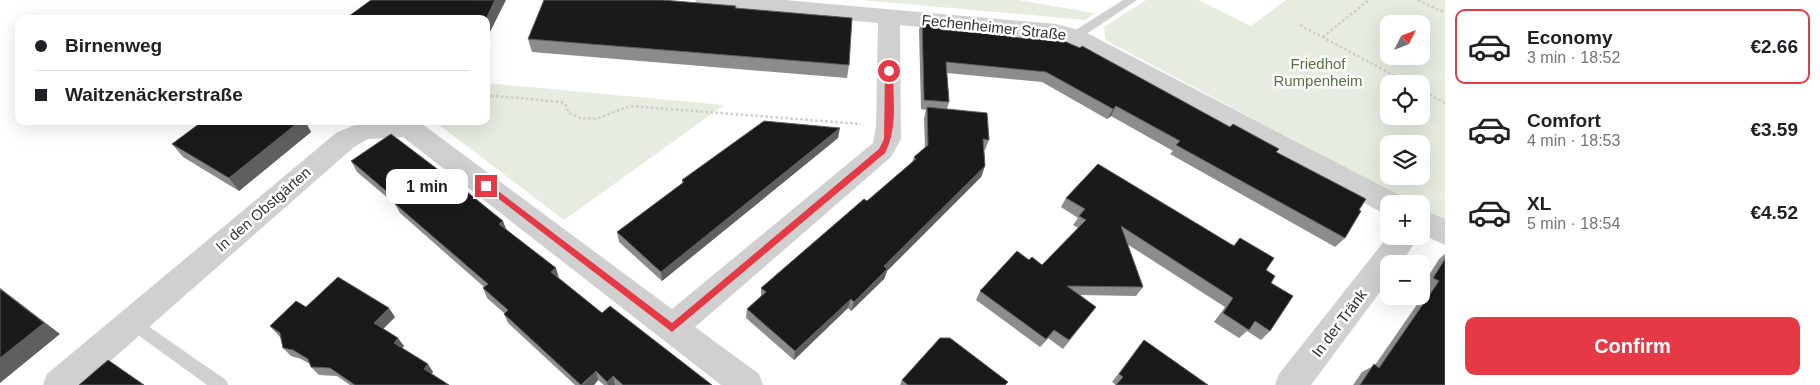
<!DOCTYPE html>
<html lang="en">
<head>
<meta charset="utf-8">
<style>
  body { margin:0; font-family:Arial,sans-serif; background:#f2f2f2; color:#202124; height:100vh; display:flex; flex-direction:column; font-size:19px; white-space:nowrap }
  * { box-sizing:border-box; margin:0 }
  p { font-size:16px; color:#757577 }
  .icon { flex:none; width:28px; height:28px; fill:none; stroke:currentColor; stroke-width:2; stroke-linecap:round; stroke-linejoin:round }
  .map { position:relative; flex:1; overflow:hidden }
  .sheet { display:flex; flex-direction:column; background:#fff; width:375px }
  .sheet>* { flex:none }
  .top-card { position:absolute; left:15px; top:15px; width:475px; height:110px; border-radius:10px; box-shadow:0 5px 20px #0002; display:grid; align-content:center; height:110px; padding:0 20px; background:#fff }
  .needle { width:32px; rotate:48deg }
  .buttons { position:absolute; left:1380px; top:15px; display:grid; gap:10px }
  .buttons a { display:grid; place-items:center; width:50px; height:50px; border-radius:10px; background:#fff; box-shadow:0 5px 20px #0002; font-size:25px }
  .end { position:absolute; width:22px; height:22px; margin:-11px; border:6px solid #e63946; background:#fff; box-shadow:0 0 0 2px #fff }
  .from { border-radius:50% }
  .bubble { position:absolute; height:35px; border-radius:10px; background:#fff; box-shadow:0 5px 20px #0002; font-size:16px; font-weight:800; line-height:35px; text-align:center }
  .top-card b { display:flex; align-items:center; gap:18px; height:48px; font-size:19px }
  .top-card b+b { border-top:1px solid #e0e0e0 }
  .top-card i { width:12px; height:12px; background:#202124 }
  ul { padding:9px 0 0; list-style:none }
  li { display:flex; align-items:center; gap:15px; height:75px; margin:0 10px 8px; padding:0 10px; border:2px solid transparent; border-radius:10px }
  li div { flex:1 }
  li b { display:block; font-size:19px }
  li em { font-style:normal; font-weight:800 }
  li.on { border-color:#e63946 }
  li>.icon { width:45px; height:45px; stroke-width:1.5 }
  .action { display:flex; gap:10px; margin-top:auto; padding:10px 20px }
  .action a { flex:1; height:58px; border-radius:10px; background:#e63946; color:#fff; font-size:20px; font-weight:800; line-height:58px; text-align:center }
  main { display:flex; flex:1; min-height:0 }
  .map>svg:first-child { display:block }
  .green { fill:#e6ecdf; fill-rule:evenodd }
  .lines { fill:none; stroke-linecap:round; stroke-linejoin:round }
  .path { stroke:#cdcdcd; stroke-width:2.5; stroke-dasharray:2.5 2.5; stroke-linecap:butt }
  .lane { fill:#d0d0d0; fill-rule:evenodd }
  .street { fill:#d0d0d0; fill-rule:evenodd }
  .wall { fill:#8c8c8c }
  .shaded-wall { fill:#5f5f5f }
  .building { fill:#1a1a1a; stroke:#5f5f5f }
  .route { fill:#e63946 }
  .labels { text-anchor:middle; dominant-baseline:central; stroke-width:5; stroke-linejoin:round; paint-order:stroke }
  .street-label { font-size:15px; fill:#333; stroke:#fff }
  .park-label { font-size:15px; fill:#56703f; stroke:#fff }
</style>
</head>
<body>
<main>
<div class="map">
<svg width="1445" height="385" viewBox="0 0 1445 385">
  <rect width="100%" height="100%" fill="#fff"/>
  <path class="green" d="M861,0h157l77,13 -10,7z
    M1146,0h52l53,26 35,-26h159v220l-24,-12v-4h-7l-309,-164 -1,-13zM1389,24h32v32h-32zM1389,84h32v32h-32zM1389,144h32v32h-32z
    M486,83l238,22 -160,115 -130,-99h52z"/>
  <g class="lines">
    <path class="path" d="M1418,0l27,13
      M1300,25l110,59
      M1323,37l46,-37
      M1421,90l24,13
      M486,95l75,7 4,2 4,9 11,5 16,1 34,-13 231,18"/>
    <path class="lane" d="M1123,0h14l-58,39h-8l-2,-3 2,-3z
      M132,315l94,65 2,5h-21l-80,-58 -3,-5 3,-5z"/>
    <path class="street" d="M695,0h90l271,24 27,7 318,165 4,8h-16v10l-8,-2 -313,-170 -168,-17 1,114 -10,18 -196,170 64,47 4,11h-42l-318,-248 -35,2 -14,8 -271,238h-40l4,-11 289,-241 28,-12h54l254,188 201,-166 3,-17 2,-103 -172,-16 -8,-2z
      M1421,209l24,10v26l-24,-11z
      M1389,235l30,1 -18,28h-12v16l-78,105h-36l4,-11z"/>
  </g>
  <path class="wall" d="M736,8l113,57 -2,13 -315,-26 -4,-13z
    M922,20l21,10 68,7 265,115 83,58 -14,28 -10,9 -165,-93 3,-3 -62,-35 -4,3 -65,-37 -95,-9 2,29 -2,7 42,31 -4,10h-1l1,16 -4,11 -94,94 -3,8 -33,32 -3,-3 -54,52 -48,-42 1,-9 14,-13v-8l106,-87 45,-39 2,-5 11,-9 -1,-30 2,-8 -5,-1 -2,-79z
    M203,121h102l6,11 -72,59 -56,-34 -11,-13z
    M838,138l-176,143 -43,-39 -2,-10 65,-48v-4z
    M351,161l156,69 52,48 43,35 110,72h-108l-6,-5 -4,5h-19l-67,-62 -4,-9v-1l-17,-15 -4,-10 1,-1 -84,-74 -5,-9 -38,-32z
    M1066,198l168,47 6,-7 26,32 5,13 -1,48 -9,9 -14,-9 -8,7 -25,-16 11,-15 -98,-63 16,43 -7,9 -56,-1 10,20 -27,34 -15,-11 -8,9 -64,-47 4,-9 49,-31 13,5 36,-37 -5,-3 5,-7 -17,-11z
    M1445,254v131h-92l9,-13 13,-7 52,-75 -6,-2 18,-29z
    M395,317l-12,12 21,17 -2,2 31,24 -1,2 17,11h-99l-13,-9 -18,-1 -8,-8 -1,-3 -9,-5 -10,-3 -8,-8 -3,-11 -10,-11z
    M1144,340l64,45h-93v-1l-3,-2 25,-33z
    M902,380l104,5h-106z"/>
  <path class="shaded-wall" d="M495,0h11l-20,40v-21z
    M1116,106l-5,10 -4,3 6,-10z
    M300,121h5l6,11 -72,59 -10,-13z
    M840,128l-2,10 -176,143 -1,-9z
    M985,166l-4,11 -94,94 -3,8 -33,32 3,-9 30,-36z
    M503,221l4,10 -8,-7z
    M556,268l3,10 -8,-6z
    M0,288l60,46 -60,49z
    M851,299l-3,9 -54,52 1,-9z
    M389,308l6,9 -15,15 -6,-9z
    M1054,330l-6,8 -8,9 6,-8z
    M398,338l6,8 -4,5 -6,-8z
    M428,364l5,8 -4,5 -5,-8z
    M596,371l2,9 -4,5h-12z
    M613,376l2,9h-7l-1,-3z"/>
  <path class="building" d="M371,0h124l-9,19h-141z
    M544,0h118l74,6 -1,2 117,10 -3,47 -321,-26z
    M922,20l20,1 1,9 67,5 1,2 24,2 20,2 2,-3 23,10 2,-2 148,81 3,-3 46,25 -3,3 90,47 -7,11 2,1 -16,27 -169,-93 4,-4 -64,-35 -3,3 -67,-37 -100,-10 3,40 -25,-2z
    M927,107l60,6 2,27 -6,-1 2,27 -101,100 3,3 -33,33 -3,-3 -56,52 -48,-42 19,-17 -5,-4 103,-89 3,2 49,-42 -2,-2 14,-12z
    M203,121h97l-71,57 -57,-34z
    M764,121l76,7 -179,144 -44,-40 67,-50 -2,-2z
    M391,134l70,53 42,34 -4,3 57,44 -5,4 51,41 8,-7 102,79h-89l-10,-9 -6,6 -11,-11 -15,14 -77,-71 4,-4 -25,-22 5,-4 -94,-81 4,-2 -47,-40z
    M1098,164l136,82 6,-8 34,20 -8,12 9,6 -4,7 22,13 -23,35 -15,-10 -6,9 -26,-17 10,-15 -112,-72 22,61 -76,-1 29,21 -27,33 -15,-10 -8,9 -66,-48 37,-40 12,9 3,-3 10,8 44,-45 -7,-4 6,-7 -19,-11z
    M1445,259v126h-85l14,-21 5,4 60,-87 -6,-3z
    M338,277l51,31 -15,15 24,15 -4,5 34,21 -4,5 25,16h-94l-25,-17 -19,-1 -3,-8 -15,-9 -10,-2 -3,-15 -10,-7 26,-25 10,6z
    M0,289l44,34 -44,35z
    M940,338h10l58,44 -3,3h-97l-6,-5z
    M1144,340l64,45h-92l7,-8 -4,-3z
    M108,360l36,25h-65z"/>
  <path class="route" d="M889,69l4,2c0,27 5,57 -8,82l-213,179 -190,-146 1,-2h6l183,139 207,-174 5,-10 1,-68z"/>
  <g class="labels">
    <g class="street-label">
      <text transform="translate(994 27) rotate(6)">Fechenheimer Straße</text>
      <text transform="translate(263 209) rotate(-41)">In den Obstgärten</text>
      <text transform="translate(1339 323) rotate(-53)">In der Tränk</text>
    </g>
    <g class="park-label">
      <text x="1318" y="63">Friedhof<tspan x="1318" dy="17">Rumpenheim</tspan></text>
    </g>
  </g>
</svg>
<div class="buttons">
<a><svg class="needle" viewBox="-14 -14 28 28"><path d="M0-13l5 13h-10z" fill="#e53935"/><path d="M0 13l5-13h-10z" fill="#757577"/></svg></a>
<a><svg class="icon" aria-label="locate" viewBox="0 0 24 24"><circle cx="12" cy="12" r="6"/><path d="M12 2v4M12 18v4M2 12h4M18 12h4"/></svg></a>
<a><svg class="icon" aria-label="layers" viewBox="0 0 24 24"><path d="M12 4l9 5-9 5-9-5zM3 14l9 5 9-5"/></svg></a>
<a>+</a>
<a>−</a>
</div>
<i class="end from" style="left:889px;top:71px"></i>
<i class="end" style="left:486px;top:186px"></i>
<div class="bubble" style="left:386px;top:169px;width:82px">1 min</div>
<div class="top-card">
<b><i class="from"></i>Birnenweg</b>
<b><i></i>Waitzenäckerstraße</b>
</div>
</div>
<section class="sheet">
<ul>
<li class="on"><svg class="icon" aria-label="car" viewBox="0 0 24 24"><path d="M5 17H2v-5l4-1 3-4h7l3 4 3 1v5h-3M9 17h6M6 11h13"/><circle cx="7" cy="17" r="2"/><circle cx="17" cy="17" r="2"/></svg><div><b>Economy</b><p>3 min · 18:52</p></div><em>€2.66</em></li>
<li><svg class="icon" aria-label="car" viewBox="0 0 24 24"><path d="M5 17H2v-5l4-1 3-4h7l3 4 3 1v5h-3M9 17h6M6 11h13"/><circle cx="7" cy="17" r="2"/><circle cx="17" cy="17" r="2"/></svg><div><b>Comfort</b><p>4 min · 18:53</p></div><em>€3.59</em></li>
<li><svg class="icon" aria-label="car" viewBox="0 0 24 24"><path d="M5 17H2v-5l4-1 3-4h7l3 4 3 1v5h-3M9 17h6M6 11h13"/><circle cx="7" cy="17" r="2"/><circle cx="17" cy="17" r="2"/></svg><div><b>XL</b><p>5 min · 18:54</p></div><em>€4.52</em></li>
</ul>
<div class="action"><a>Confirm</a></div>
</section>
</main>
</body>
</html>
